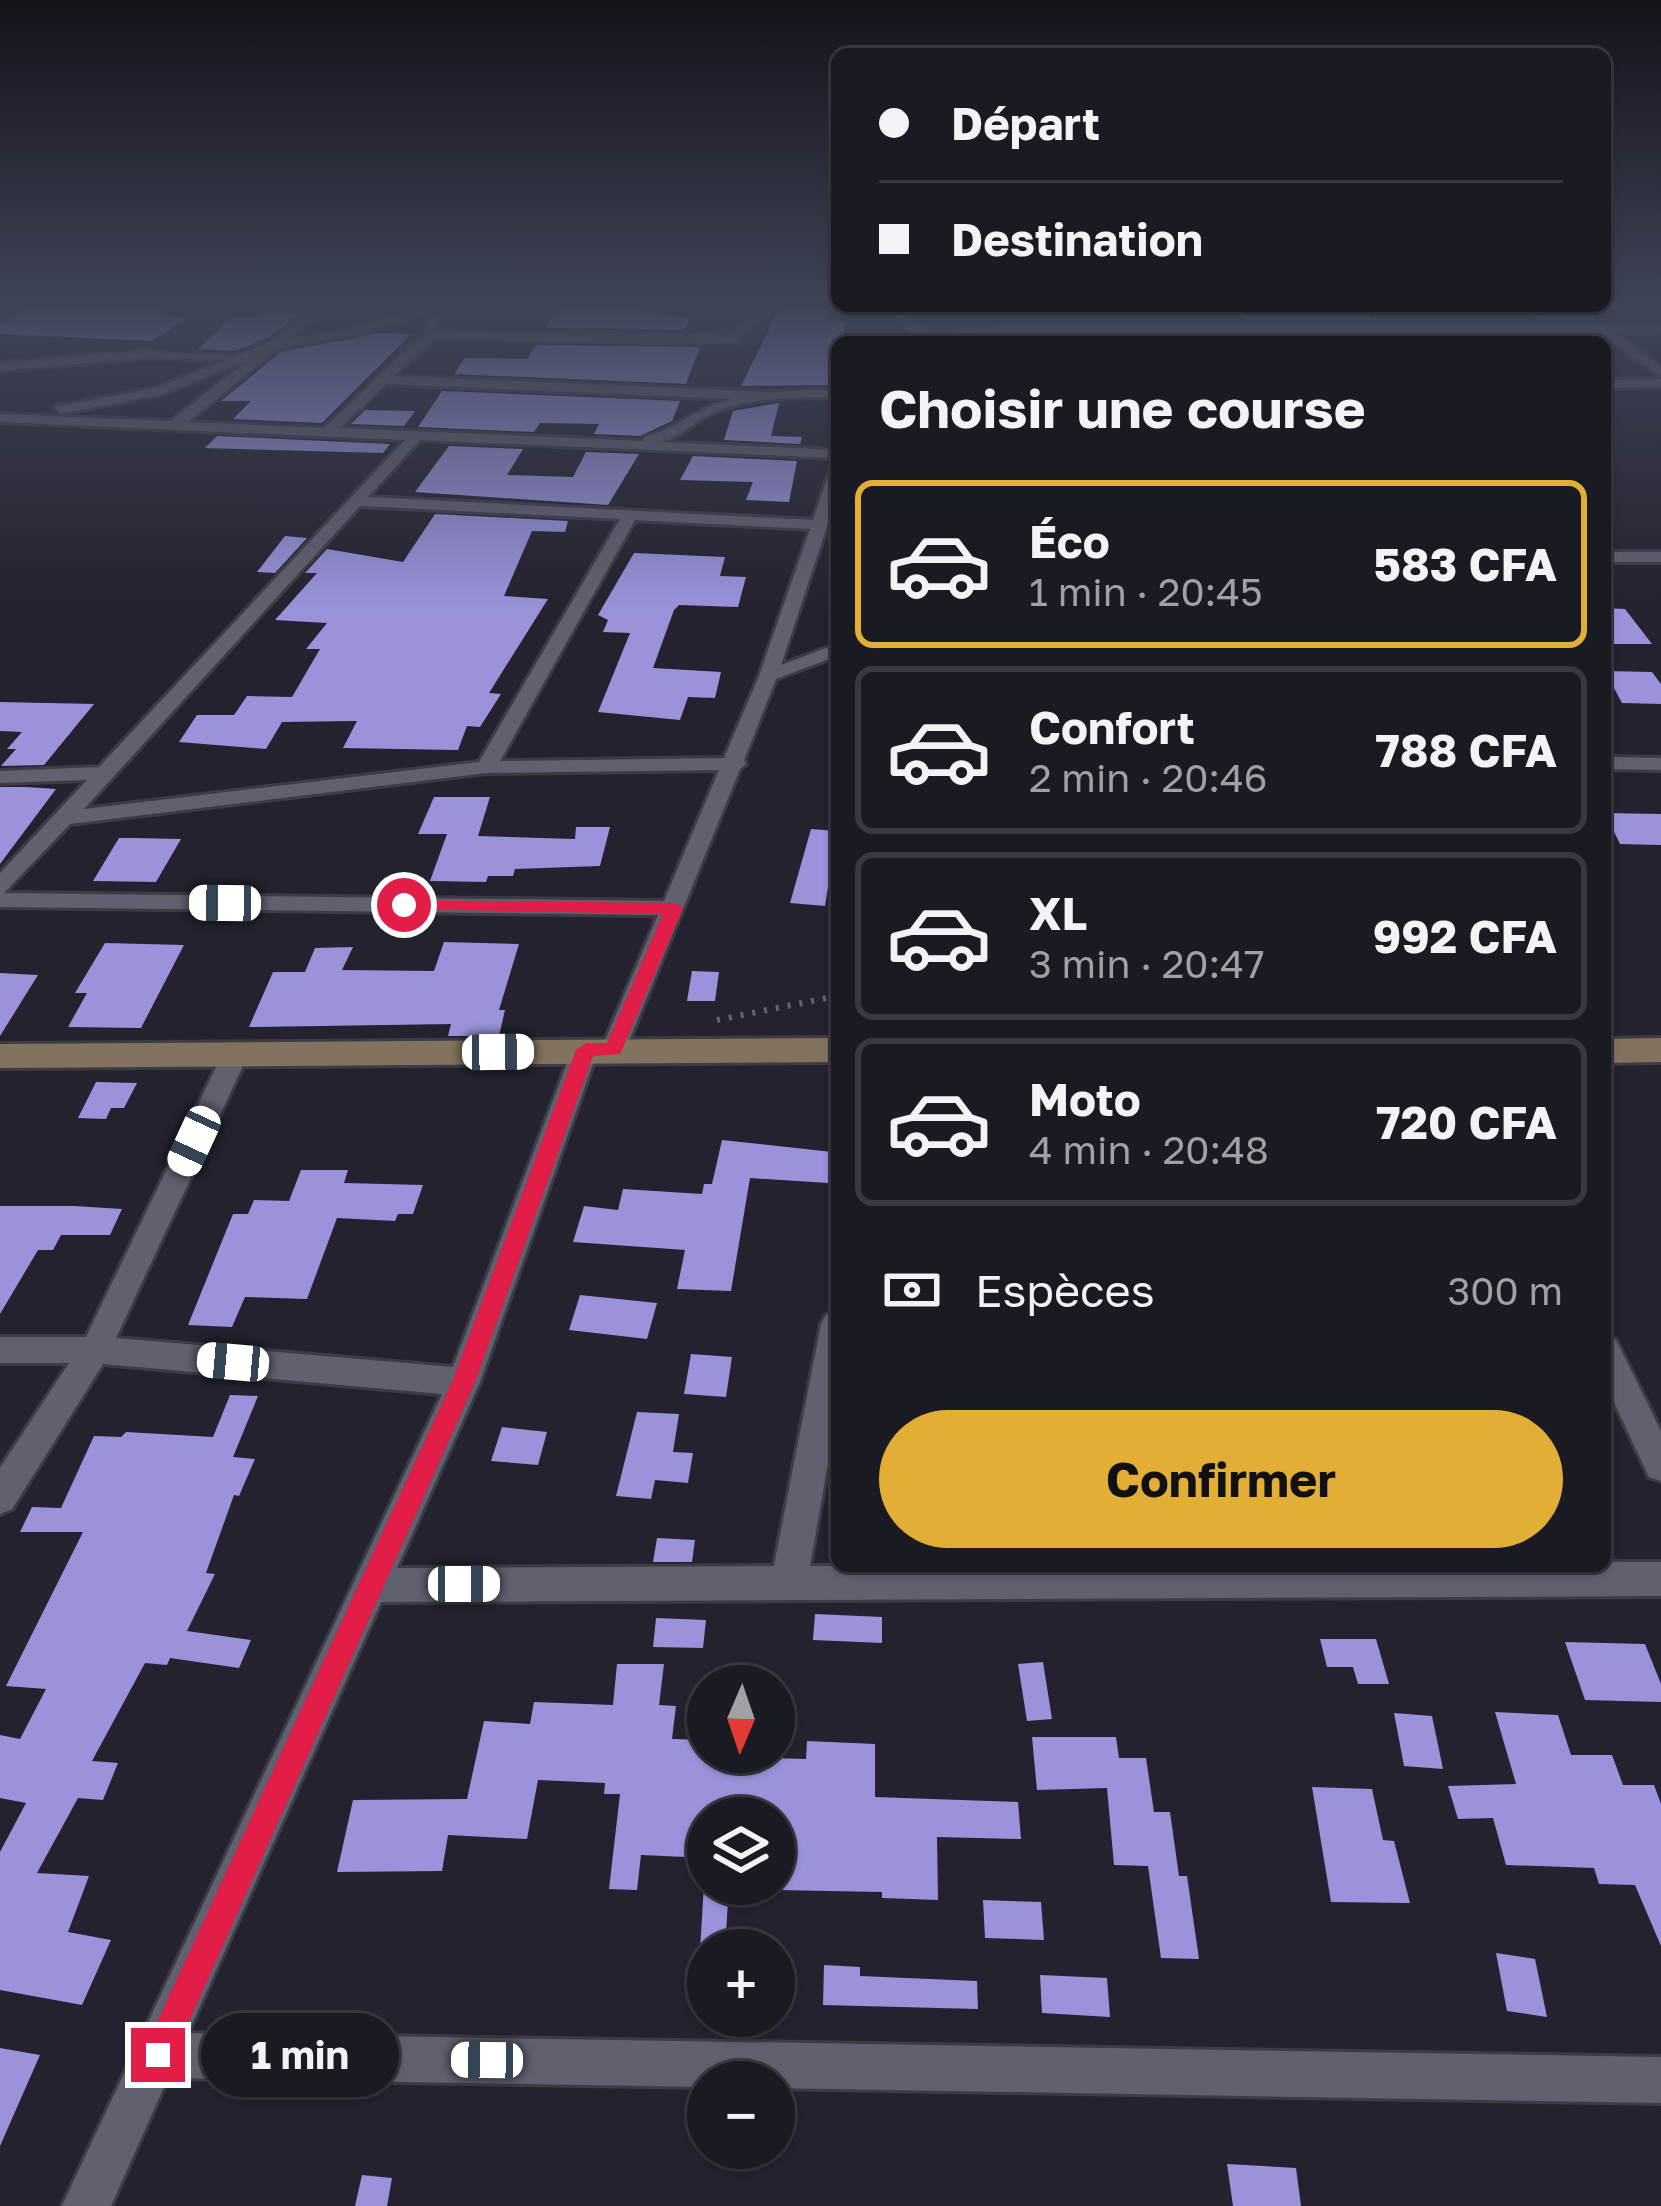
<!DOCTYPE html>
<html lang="fr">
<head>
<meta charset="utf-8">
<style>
  body { margin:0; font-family:"Golos Text",sans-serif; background:#27272f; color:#f1f3f6; height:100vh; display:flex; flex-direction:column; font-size:45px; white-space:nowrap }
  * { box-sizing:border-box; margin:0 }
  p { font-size:39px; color:#9fa1a5 }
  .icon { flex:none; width:66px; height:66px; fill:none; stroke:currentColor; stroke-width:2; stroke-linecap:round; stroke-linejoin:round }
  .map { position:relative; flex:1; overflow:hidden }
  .details { position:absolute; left:831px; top:336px; width:780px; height:1236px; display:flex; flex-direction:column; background:#1a1a22; border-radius:18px; box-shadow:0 3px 9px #0004,0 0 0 3px #383840 }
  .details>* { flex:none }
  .banner { position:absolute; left:831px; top:48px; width:780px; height:264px; border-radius:18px; box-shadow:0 3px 9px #0004,0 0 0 3px #383840; display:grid; align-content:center; height:264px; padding:0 48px; background:#1a1a22 }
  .needle { width:78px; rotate:182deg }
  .fabs { position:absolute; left:687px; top:1665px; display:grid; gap:24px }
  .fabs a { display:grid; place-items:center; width:108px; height:108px; border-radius:50%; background:#1a1a22; box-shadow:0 3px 9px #0004,0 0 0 3px #383840; font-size:60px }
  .end { position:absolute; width:54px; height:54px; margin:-27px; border:15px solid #e11d48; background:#fff; box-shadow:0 0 0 6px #fff }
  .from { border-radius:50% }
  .bubble { position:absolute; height:84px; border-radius:42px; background:#1a1a22; box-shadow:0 3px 9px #0004,0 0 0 3px #383840; font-size:39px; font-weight:700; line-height:84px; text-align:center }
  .car { position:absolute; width:36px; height:72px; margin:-36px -18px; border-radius:15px; box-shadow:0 0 9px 3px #0007; background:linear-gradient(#fff 24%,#345 0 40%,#fff 0 76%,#345 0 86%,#fff 0) }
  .banner b { display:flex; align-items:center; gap:42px; height:114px; font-size:45px }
  .banner b+b { border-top:3px solid #383840 }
  .banner i { width:30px; height:30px; background:#f1f3f6 }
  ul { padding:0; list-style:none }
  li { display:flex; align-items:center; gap:36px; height:168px; margin:0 24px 18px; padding:0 24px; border:6px solid #383840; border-radius:18px }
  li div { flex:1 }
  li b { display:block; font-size:45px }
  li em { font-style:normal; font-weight:700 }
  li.active { border-color:#e3ae35 }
  li>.icon { width:108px; height:108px; stroke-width:1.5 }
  h2 { padding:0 48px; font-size:54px; line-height:144px }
  .pay { display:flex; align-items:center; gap:30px; height:132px; padding:0 48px; font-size:45px }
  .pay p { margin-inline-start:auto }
  .primary-button { display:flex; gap:24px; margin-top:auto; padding:24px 48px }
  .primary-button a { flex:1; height:138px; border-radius:72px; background:#e3ae35; color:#111; font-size:48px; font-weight:700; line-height:138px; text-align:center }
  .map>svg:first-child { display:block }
  .building { fill:#9a93dc }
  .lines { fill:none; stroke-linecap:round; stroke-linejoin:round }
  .street-casing { stroke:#3d3c46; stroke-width:6 }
  .secondary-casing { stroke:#3d3c46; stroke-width:6 }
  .primary-casing { stroke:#3d3c46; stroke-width:6 }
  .path { stroke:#64636e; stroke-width:6; stroke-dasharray:3 9; stroke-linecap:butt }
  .street { fill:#61606f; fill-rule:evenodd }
  .secondary { fill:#82735e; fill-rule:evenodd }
  .primary { fill:#a3864d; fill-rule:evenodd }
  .route { fill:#e11d48 }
</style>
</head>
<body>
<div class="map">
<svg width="1661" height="2206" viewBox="0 0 1661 2206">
  <rect width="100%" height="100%" fill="#23222e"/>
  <path class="building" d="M33,304h143l-17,12 29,1 -35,24 -153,-7v-9z
    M561,304h83l-3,7h16l-2,5 36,1 -7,13 -138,-2z
    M1237,306h107l18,2 9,12h-127z
    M1525,306l58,1 14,13h-58z
    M796,307l35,2 -4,11 19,1 -15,64 -90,1 37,-75z
    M263,312l37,1 -32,25 -33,13 -37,-2 34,-32h25z
    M377,333l34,1 -89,89 -89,-4 18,-18h-30l60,-49z
    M536,345l164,2 -14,37 -232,-10 11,-16 62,1z
    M442,391l238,10 -8,20 -32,15 -46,-2 5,-10 -59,-1 -6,9 -116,-5z
    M779,403l-8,33 31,1 -2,7 -76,-4 9,-29z
    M365,410l50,1 -11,15 -53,-2z
    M217,436l173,8 -7,9 -178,-5z
    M449,446l74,3 -16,26 66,2 13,-25 53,2 -31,51 -193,-13z
    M693,456l104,5 -8,41 -43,-2 7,-18 -73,-2z
    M435,514l133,7 -3,11 -33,-1 -28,65 44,3 -59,94 12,1 -21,33 -13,-1 -9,24 -115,-2 14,-27 -75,1 -16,27 -87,-7 18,-27h37l13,-19 45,1 28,-48h-14l21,-26 -52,-3 42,-47h-12l22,-24 76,13z
    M285,536l22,2 -32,35 -18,-1z
    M634,553l91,4 -5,19 26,1 -8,30 -59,-2 -5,5 -21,58 68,4 -6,26 -27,-1 -8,23 -82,-8 32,-79 -27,-1 5,-12 -10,-5z
    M1605,608l20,1 27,35h-47z
    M1605,671l47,1 9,12v20l-39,-1z
    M0,702l94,2 -50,61 -43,1 15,-17h-9l15,-17 -22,-1z
    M26,787l30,2 -56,75v-77z
    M434,797h56l-12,39 97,3 1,-12h34l-10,39 -85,3 -2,7h-25l-2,6 -56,-1 17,-47h-29z
    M1605,813l56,1v31l-41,-1z
    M811,829l26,2 -12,75 -35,-3z
    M119,838h15l47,1 -25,43 -63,-1z
    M444,942l75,2 -20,66h6l-6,26h-51l3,-12 -202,3 24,-55h32l10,-24 38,-1 -11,23 92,1z
    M105,943l79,2 -43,83 -73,-1 19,-34h-12z
    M692,971l27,1 -4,29h-28z
    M0,973l38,2 -38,61z
    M96,1082l41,1 -13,25h-13l-5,11 -28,-1z
    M722,1140l110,12 -4,31 -78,-5 -19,113 -54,-2 8,-39 -112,-8 11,-36 34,4 5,-21 79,5 2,-10h8z
    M301,1170h47l-4,13 79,2 -10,29h-15l-3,7 -58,-3 -30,81 -62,-2 -13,30 -44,-2 45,-111h15l6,-14 35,1z
    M0,1206h74l48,3 -12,26h-49l-8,15h-15l-38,64z
    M580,1295l77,8 -10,36 -78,-9z
    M691,1354l41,3 -6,40 -42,-3z
    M230,1395l28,1 -25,61 22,2 -16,37 -5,-1 -28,78 9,1 -28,57 64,9 -12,28 -69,-10 -3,7 -22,-2 -53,98 26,2 -15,37 -25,-2 -41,75 52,3 -21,56 43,8 -29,65 -82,-15v-138l26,-49 -26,-5v-63l20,4 26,-50 -40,-3 77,-154h-63l12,-25 29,1 33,-72 27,1 5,-5 87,5z
    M637,1412l42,2 -6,38 20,1 -5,30 -33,-3 -4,19 -35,-3z
    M502,1427l45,5 -9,33 -47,-4z
    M657,1538l38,2 -3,22h-39z
    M815,1614l67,3v26l-69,-3z
    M656,1618l50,2 -3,28 -50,-1z
    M1320,1639h56l13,45h-31l-5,-17h-26z
    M1565,1642l80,2 16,40v18l-76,-2z
    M1043,1662l9,57 -25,2 -9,-57z
    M617,1664h47l-5,41 17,1 -4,33 36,1v12h26v5l72,2 1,-18 68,3v53l143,5 3,37 -84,-2 1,63 -56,-2v-6l-108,-2v-72h-66v40l-67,-3 -4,35 -28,-1 11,-95h-16l1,-11 -67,-3 -11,59 -79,-4 -6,36 -105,1 16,-72 114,-1 17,-78 46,3 4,-22 79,3z
    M1495,1712l63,3 13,40h41l11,30h31l7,19v142l-26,-61 -36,-1 -5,-16 -88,-3 -13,-47 -35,1 -10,-33 68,-2z
    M1394,1713l38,3 11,53 -39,-3z
    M1032,1737h84l3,21h27l8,54h16l9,64h8l12,83 -38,-1 -13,-92 -34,-1 -7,-77 -70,2z
    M1312,1787l60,2 11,51 11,1 16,62 -79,-1z
    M704,1884h25l-4,66h-25z
    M983,1900l58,2 3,38 -59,-2z
    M1496,1953l39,6 12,58 -40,-6z
    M824,1965l36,2v9l117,5 1,28 -155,-4z
    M1040,1975l67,3 3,39 -68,-4z
    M0,2048l40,7 -40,91z
    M1227,2164l69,4 5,38h-68z
    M362,2175l30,3 -5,28h-32z"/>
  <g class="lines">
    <defs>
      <path id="street" d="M318,304h14l-41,35 61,-10 82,-25 14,2 -91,29 -78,13 -91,74 136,6 100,-94 4,-15 6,-4 6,4 -3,12 296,4 24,-31h12l-32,39 -304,-4 -39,37 376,16 67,-3v8c-41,1 -88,-1 -126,17 -20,9 -30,24 -51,28l177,8v8l-417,-18 -52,57 445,23 16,-47 8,-5v28l-56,169 56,-21v12l-61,23 -32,81 2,4 -6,5 -117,287 -9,3 -13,-9 57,-135 -658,-8v-34l87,-93 -87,3v-12l99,-4 306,-327 -405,-18v-8l171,7 77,-61 -84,34 -104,20 -5,-7 101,-19 70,-28 -82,-2 -144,13v-8l144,-13 92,6 34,-14zM386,384l346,15c-34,7 -56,31 -88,38l-1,4 -303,-13zM360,506l260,13 -141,243 -395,47zM635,520l175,9 -51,147 -35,82 -224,3zM719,770l-55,131 -660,-8 66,-69 416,-51z
        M889,306h12l16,19 16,6 114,-7 614,1v8h-44l44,34v10l-59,-44 -555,-1 -152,10 23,-8 -9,-3z
        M1661,379v8l-56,1v-8z
        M1605,552h56v10h-56z
        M1605,757l56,1v12l-56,-1z
        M585,1041l13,9 -118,332 -83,186 377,-2 47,-242 5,-9 11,-4v101l-27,154h795v-4h56v34l-1280,6 -193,431 1473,24v46l-887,-15v-6h-66v5l-540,-9 -57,128h-49l380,-812 -339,-30 -91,145 -12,5v-46l69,-105h-69v-26h86l135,-280 13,-9 13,9 -131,281 337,29 119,-317z
        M1605,1336l11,4 45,91v50l-12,-4 -44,-94z"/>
      <path id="secondary" d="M837,1038v24l-837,6v-24z
        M1661,1038v24l-56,1v-24z"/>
      <path id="primary" d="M0,304h9l-9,6z"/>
    </defs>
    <use href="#street" class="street-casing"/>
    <use href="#secondary" class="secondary-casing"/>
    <use href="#primary" class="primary-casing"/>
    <path class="path" d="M717,1020l120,-24"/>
    <use href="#street" class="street"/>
    <use href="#secondary" class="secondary"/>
    <use href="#primary" class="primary"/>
  </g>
  <linearGradient id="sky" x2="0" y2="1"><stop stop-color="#131319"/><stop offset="0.5" stop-color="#3f4457"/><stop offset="1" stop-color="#3f4457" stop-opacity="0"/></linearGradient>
  <rect width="1661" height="613" fill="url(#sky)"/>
  <path class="route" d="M404,900l270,3 9,5 -63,146 -27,2 -118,326 -306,684 -11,5 -12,-5 -4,-11 310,-673 124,-332 10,-7h21l56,-129 -265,-5z"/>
</svg>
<div class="fabs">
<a><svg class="needle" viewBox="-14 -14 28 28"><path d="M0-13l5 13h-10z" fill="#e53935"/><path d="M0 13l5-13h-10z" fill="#9fa1a5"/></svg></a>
<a><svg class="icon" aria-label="layers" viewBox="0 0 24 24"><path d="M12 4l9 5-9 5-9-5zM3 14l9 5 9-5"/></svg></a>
<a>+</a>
<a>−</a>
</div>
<i class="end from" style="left:404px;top:905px"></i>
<i class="end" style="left:158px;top:2055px"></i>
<div class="bubble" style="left:201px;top:2013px;width:198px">1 min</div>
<i class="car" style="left:225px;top:903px;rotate:271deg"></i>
<i class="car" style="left:498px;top:1052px;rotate:89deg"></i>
<i class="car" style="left:194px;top:1141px;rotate:205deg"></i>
<i class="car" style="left:233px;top:1362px;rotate:275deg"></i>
<i class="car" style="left:464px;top:1584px;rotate:90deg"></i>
<i class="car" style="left:487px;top:2060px;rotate:271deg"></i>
<div class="banner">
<b><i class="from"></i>Départ</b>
<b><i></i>Destination</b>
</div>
<section class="details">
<h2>Choisir une course</h2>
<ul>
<li class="active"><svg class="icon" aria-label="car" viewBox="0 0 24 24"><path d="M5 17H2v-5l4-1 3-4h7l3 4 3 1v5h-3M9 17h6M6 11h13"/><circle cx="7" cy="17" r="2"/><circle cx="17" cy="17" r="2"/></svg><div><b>Éco</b><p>1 min · 20:45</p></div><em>583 CFA</em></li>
<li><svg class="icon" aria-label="car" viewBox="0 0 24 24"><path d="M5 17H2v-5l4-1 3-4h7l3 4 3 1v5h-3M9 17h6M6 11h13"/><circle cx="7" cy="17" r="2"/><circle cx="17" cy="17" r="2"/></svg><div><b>Confort</b><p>2 min · 20:46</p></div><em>788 CFA</em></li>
<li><svg class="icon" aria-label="car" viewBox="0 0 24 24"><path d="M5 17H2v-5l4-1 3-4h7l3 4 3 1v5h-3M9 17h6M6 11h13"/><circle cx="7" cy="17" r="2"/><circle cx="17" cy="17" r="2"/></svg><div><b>XL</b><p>3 min · 20:47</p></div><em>992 CFA</em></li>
<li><svg class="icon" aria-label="car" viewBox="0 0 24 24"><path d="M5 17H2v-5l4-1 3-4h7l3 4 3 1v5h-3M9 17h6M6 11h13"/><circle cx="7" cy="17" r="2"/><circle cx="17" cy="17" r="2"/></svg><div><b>Moto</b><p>4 min · 20:48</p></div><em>720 CFA</em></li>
</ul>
<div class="pay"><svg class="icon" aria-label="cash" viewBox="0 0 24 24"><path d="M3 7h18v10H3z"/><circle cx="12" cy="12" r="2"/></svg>Espèces<p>300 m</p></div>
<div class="primary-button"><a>Confirmer</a></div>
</section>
</div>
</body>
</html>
